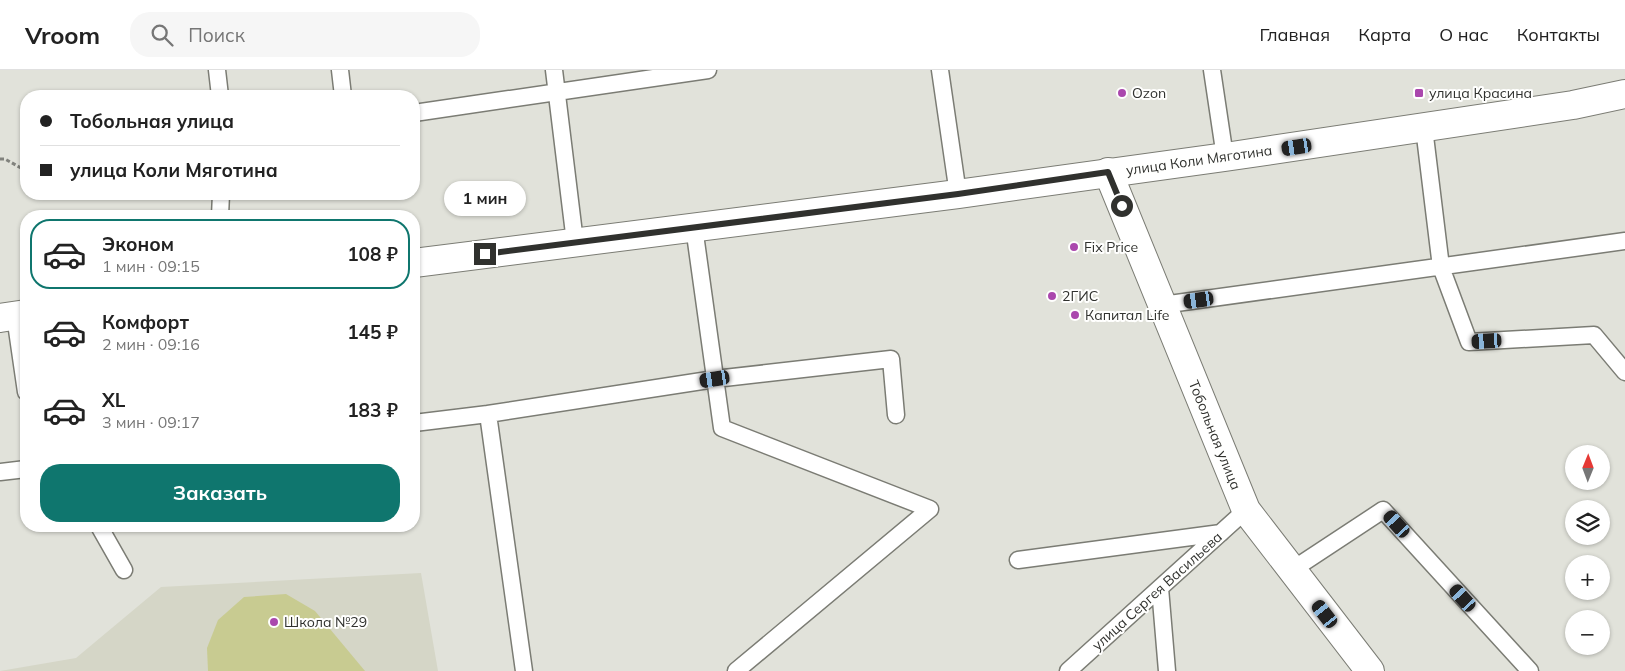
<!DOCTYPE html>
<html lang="ru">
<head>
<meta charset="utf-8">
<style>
  body { margin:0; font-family:Mulish,sans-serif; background:#f6f6f6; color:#222; height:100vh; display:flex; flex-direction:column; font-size:19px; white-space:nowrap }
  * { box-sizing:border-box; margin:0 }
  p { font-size:16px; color:#767676 }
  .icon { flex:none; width:28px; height:28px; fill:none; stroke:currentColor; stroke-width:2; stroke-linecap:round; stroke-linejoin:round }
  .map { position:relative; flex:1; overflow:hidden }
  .details { position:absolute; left:20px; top:140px; width:400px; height:322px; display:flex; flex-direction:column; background:#fff; border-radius:20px; box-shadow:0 1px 4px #0004 }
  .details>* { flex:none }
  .banner { position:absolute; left:20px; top:20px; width:400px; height:110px; border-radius:20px; box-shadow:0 1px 4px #0004; display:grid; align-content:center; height:110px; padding:0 20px; background:#fff }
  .needle { width:32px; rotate:1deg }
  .controls { position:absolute; left:1565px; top:375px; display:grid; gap:10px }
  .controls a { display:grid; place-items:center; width:45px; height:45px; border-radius:50%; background:#fff; box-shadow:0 1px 4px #0004; font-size:25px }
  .end { position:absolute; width:22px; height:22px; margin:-11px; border:6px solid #30312e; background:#fff; box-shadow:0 0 0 2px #fff }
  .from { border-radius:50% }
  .bubble { position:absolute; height:35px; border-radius:18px; background:#fff; box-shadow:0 1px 4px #0004; font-size:16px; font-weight:700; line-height:35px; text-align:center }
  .car { position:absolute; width:15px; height:30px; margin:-15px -8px; border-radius:6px; box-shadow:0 0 4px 1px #0007; background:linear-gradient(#222 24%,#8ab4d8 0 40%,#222 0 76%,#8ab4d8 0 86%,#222 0) }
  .banner b { display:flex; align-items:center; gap:18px; height:48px; font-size:19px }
  .banner b+b { border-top:1px solid #e0e0e0 }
  .banner i { width:12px; height:12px; background:#222 }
  ul { padding:9px 0 0; list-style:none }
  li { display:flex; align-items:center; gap:15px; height:70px; margin:0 10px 8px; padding:0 10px; border:2px solid transparent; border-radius:20px }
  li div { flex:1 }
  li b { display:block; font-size:19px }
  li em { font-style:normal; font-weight:700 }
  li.current { border-color:#0f766e }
  li>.icon { width:45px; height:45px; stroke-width:1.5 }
  .action { display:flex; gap:10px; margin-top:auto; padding:10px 20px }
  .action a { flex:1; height:58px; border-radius:20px; background:#0f766e; color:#fff; font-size:20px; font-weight:700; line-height:58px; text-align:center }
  header { display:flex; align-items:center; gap:30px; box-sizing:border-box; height:70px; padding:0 25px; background:#fff; border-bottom:1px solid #e0e0e0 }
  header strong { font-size:24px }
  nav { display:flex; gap:28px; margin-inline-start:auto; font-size:18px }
  .search { width:350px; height:45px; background:#f6f6f6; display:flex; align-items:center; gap:12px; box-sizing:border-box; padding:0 18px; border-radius:20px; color:#767676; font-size:19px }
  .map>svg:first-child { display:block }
  .built { fill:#d5d6c7 }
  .green { fill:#c8cb91 }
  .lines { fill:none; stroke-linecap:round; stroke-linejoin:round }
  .lane-casing { stroke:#7b7c74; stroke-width:19 }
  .secondary-casing { stroke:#7b7c74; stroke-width:30 }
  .primary-casing { stroke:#7b7c74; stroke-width:30 }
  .path { stroke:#81827d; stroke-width:3; stroke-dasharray:4 2.5; stroke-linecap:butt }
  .lane { stroke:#fff; stroke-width:16 }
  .secondary { stroke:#fff; stroke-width:28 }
  .primary { stroke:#fff; stroke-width:28 }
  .route { stroke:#30312e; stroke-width:6 }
  .poi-dot { fill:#aa47ad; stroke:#fffffe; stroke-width:2 }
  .labels { text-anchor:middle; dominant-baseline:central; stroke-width:4; stroke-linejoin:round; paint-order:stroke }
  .poi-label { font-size:14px; fill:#30312e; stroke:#fffffe; text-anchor:start }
  .street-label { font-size:14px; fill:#30312e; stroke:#fffffe }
</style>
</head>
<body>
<header>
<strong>Vroom</strong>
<div class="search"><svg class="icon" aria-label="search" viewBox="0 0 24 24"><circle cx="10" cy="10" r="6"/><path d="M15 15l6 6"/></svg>Поиск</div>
<nav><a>Главная</a><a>Карта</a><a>О нас</a><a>Контакты</a></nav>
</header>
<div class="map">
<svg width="1625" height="601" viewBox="0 0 1625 601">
  <rect width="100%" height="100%" fill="#e1e2da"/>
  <path class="built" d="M421,503l17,98h-438l76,-13 85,-71z"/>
  <path class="green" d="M286,524l29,17 50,60h-157l-1,-23 11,-28 26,-23z"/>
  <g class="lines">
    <defs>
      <path id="lane" d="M217,0l3,26
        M340,0l3,26
        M554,0l21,172
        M940,0l18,124
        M1212,0l13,87
        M414,43l294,-43
        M1424,58l17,139 28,75 125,-7 31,37
        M220,146l1,-22
        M694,157l28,201 208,81 -194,162
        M1162,235l463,-64
        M15,246l11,76
        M414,353l74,-9
        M0,402l26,-3
        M99,456l25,44
        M1018,490l203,-27
        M1292,500l91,-60 147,161
        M1160,518l7,83
        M524,601l-36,-257 227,-35 176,-20 5,56
        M1068,601l178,-161"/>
      <path id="secondary" d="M1108,102l138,338 124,161"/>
      <path id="primary" d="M414,193l544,-69 267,-37 348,-52 52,-11
        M0,248l26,-4"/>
    </defs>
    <use href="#lane" class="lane-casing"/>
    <use href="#secondary" class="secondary-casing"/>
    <use href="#primary" class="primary-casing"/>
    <path class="path" d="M0,89h5l16,9"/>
    <use href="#lane" class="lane"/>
    <use href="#secondary" class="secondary"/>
    <use href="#primary" class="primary"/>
  </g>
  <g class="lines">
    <path class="route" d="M485,184l473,-60 150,-22 14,34"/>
  </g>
  <g class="poi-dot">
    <circle cx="1122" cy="23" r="5"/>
    <rect x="1414" y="18" width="10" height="10" rx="2.5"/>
    <circle cx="1074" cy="177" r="5"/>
    <circle cx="1052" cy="226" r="5"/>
    <circle cx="1075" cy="245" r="5"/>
    <circle cx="274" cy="552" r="5"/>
  </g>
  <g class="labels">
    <g class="poi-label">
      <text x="1132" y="23">Ozon</text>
      <text x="1429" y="23">улица Красина</text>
      <text x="1084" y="177">Fix Price</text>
      <text x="1062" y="226">2ГИС</text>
      <text x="1085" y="245">Капитал Life</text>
      <text x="284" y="552">Школа №29</text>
    </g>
    <g class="street-label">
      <text transform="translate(1199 90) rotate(-8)">улица Коли Мяготина</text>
      <text transform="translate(1215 365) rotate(68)">Тобольная улица</text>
      <text transform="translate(1157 521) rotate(-42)">улица Сергея Васильева</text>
    </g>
  </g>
</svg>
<div class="controls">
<a><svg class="needle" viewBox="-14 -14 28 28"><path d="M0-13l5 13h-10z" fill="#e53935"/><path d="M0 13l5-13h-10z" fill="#767676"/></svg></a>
<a><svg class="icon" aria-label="layers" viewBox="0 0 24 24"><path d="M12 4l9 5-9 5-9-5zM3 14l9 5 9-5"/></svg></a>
<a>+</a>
<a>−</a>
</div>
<i class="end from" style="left:1122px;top:136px"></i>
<i class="end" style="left:485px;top:184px"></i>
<div class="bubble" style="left:444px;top:111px;width:82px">1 мин</div>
<i class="car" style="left:1297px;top:77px;rotate:261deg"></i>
<i class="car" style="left:1199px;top:230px;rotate:262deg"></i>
<i class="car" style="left:1487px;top:271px;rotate:267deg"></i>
<i class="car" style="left:715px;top:309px;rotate:261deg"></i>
<i class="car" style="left:1397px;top:454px;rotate:318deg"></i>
<i class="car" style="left:1463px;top:528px;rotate:318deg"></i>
<i class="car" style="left:1325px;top:544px;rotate:322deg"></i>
<div class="banner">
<b><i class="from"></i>Тобольная улица</b>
<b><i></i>улица Коли Мяготина</b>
</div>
<section class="details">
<ul>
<li class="current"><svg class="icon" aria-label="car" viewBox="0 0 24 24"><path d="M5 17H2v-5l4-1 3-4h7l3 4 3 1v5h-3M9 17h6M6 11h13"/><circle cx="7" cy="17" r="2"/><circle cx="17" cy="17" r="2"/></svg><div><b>Эконом</b><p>1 мин · 09:15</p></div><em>108 ₽</em></li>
<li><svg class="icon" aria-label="car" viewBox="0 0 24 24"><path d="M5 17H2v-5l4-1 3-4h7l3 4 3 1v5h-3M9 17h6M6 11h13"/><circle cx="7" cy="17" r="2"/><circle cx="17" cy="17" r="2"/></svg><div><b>Комфорт</b><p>2 мин · 09:16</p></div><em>145 ₽</em></li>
<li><svg class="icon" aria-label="car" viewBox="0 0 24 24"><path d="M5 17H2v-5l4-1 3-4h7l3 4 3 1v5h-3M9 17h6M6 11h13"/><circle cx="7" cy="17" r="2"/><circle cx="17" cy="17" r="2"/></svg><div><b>XL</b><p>3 мин · 09:17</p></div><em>183 ₽</em></li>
</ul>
<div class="action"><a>Заказать</a></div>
</section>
</div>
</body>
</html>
